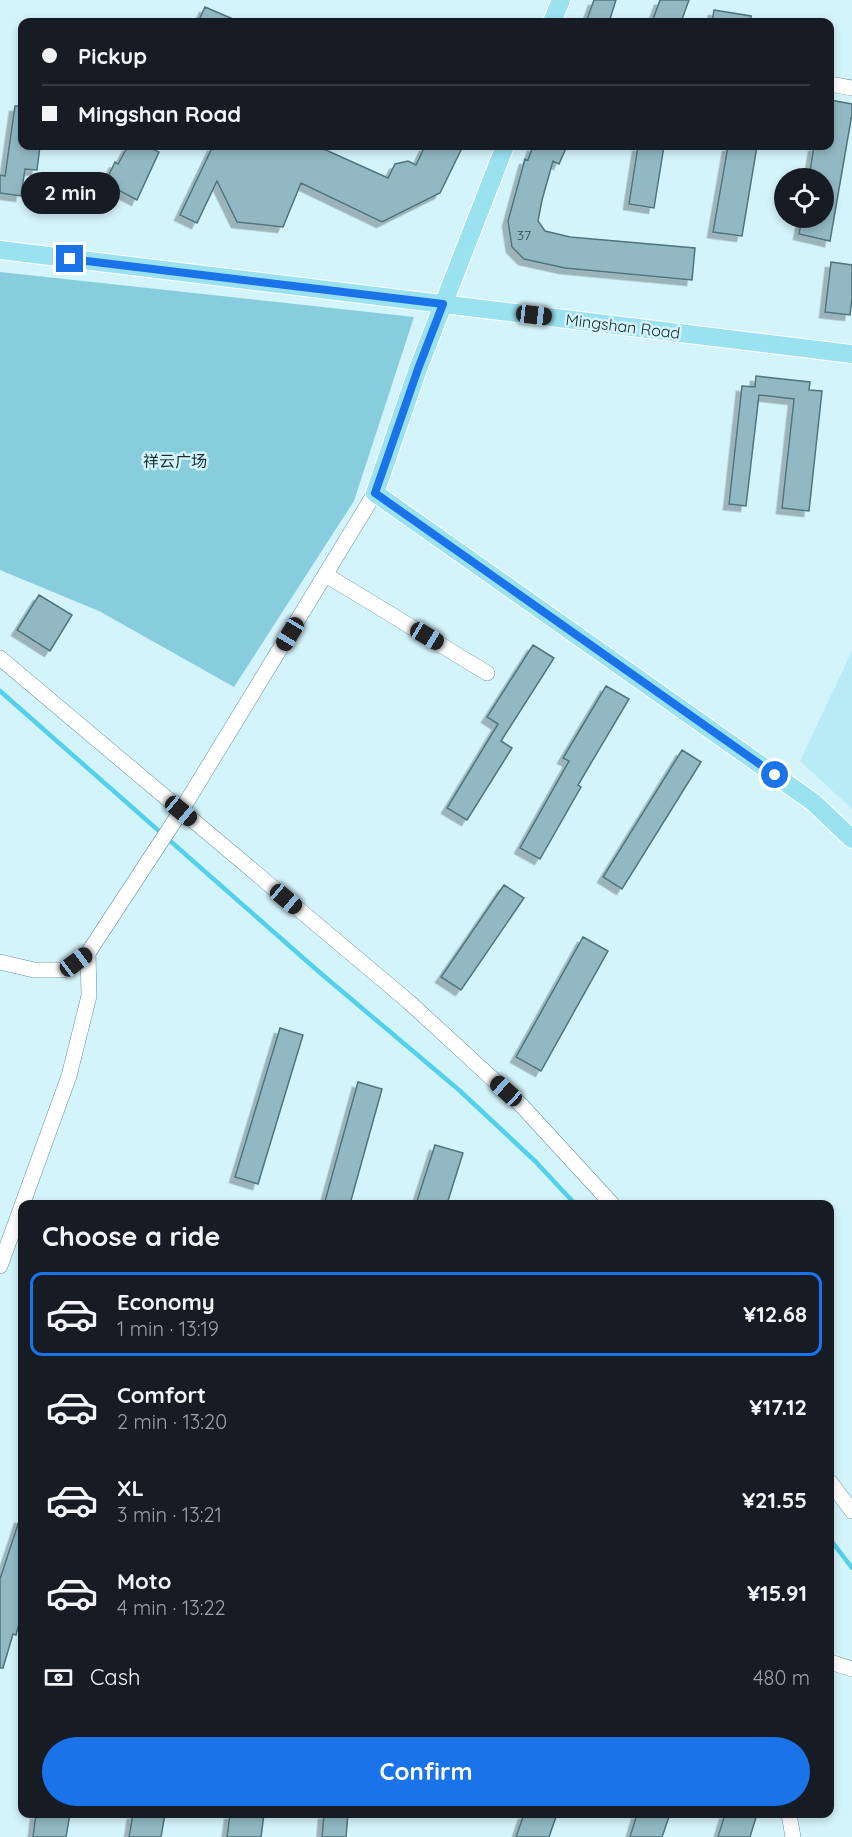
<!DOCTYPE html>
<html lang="en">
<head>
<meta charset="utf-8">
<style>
  body { margin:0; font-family:Quicksand,"Noto Sans SC",sans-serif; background:#20242c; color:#f1f3f6; height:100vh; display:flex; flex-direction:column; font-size:22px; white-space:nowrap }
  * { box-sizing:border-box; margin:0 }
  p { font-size:20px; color:#9ea1a6 }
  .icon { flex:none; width:33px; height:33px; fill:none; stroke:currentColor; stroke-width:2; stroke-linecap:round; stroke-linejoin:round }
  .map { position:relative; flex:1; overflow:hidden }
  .details { position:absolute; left:18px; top:1200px; width:816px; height:618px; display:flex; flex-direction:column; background:#171b24; border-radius:12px; box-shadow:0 3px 9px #0003 }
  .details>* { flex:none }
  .guide { position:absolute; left:18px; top:18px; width:816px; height:132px; border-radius:12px; box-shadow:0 3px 9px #0003; display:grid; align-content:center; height:132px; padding:0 24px; background:#171b24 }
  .controls { position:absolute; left:774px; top:168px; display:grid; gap:12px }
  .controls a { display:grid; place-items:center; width:60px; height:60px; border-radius:50%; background:#171b24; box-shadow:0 3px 9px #0003; font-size:30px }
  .end { position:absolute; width:27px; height:27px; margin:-14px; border:8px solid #1a73e8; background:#fff; box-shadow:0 0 0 3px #fff }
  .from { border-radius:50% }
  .bubble { position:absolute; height:42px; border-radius:21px; background:#171b24; box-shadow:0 3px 9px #0003; font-size:20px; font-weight:700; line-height:42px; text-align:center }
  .car { position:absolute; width:18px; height:36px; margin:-18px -9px; border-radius:8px; box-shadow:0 0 4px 2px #0007; background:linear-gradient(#222 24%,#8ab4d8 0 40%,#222 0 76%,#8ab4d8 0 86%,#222 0) }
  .guide b { display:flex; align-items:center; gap:21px; height:57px; font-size:22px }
  .guide b+b { border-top:2px solid #363941 }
  .guide i { width:15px; height:15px; background:#f1f3f6 }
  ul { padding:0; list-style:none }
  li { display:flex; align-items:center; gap:18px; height:84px; margin:0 12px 9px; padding:0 12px; border:3px solid transparent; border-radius:12px }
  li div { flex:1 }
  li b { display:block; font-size:22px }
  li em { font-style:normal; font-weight:700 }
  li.on { border-color:#1a73e8 }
  li>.icon { width:54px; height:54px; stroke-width:1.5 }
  h2 { padding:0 24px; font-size:27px; line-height:72px }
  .pay { display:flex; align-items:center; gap:15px; height:66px; padding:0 24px; font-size:22px }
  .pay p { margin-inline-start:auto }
  .action { display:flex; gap:12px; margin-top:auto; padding:12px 24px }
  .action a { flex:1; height:69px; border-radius:36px; background:#1a73e8; color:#fff; font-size:24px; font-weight:700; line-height:69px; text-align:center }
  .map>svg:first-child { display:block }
  .built { fill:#b9ebf7 }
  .green { fill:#88cddd }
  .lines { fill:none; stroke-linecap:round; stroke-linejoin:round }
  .stream { stroke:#53d0ea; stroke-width:4.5 }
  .building { fill:#92b9c3; stroke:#4f747d; stroke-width:1.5; filter:url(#shadow) }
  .minor-casing { stroke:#6b919a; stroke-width:16 }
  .major-casing { stroke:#fff; stroke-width:20 }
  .minor { stroke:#fff; stroke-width:15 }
  .major { stroke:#9be2f1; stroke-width:18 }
  .route { stroke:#1a73e8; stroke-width:8 }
  .labels { text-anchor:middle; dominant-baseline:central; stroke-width:5; stroke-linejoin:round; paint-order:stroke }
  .number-label { font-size:14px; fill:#354b50 }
  .street-label { font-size:16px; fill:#162629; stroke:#d4f4fc }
  .park-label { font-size:16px; fill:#192f34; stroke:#d4f4fc }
</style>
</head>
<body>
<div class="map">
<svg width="852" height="1837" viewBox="0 0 852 1837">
  <defs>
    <filter id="shadow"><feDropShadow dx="-5.5" dy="5.5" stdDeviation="0" flood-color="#0004"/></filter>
  </defs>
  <rect width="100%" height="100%" fill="#d4f4fc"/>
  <path class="built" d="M852,651v158l-52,-48z"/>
  <path class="green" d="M0,272l414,45 -60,184 -120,186 -135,-76 -99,-41z"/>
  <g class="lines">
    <path class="stream" d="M0,691l318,280 141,119 77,72 39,42
      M830,1539l22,29"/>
  </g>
  <path class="building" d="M594,0h22l-7,22h-23z
    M660,0h29l-8,22h-29z
    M205,7l35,15h-42z
    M714,10l37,6v6h-39z
    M830,100l22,4v10l-22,127 -31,-7 3,-16h22v-40h-15l5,-32h16z
    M15,106h7v40h18l-3,24 -12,-1 -4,27 -21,-3v-18l5,1z
    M128,146h18l13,6 -22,48 -32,-17 10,-21 3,2z
    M213,146h104l71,32 7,-14 13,-3 8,4 9,-19h38l-23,47 -58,29 -81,-39 -18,44 -46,-5 -20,-41 -20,42 -17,-8z
    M533,146h34l-8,18 -6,-3 -11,39 -4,21 7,10 25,6 125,11 -3,32 -127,-12 -41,-9 -12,-12 -4,-26 17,-62 3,1z
    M638,146h26l-10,62 -25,-4z
    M728,146h29l-15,90 -29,-4z
    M831,262l21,3v33l-2,17 -25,-3z
    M756,376l54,6 -1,8 13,1 -13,120 -27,-3 12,-109 -35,-4 -13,111 -17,-2 13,-118 13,1z
    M39,595l33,20 -22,36 -33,-21z
    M533,645l21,13 -53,83 11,7 -45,72 -20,-12 51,-84 -11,-7z
    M606,686l23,13 -51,86 3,2 -41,72 -20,-11 49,-87 -6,-3z
    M682,750l19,12 -79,127 -19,-12z
    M504,885l20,13 -63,92 -20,-13z
    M583,937l25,14 -67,120 -25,-14z
    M280,1028l23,7 -45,149 -23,-7z
    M358,1082l24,7 -32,115h-11l-14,-3z
    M435,1145l28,8 -16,51h-31z
    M20,1518h2v95l-6,22 -3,-1 -10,34h-3v-89z
    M36,1814h34l-4,23h-33z
    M133,1814h32l-4,23h-32z
    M230,1814h34l-3,23h-34z
    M324,1814h24l-2,23h-24z
    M524,1814h33l-8,23h-33z
    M637,1814h33l-8,23h-32z
    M725,1814h32l-7,23h-32z"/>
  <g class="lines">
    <defs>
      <path id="minor" d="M830,84l22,4
        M326,575l161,98
        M0,658l409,344 113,104 90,98
        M0,962l34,8h30l24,-17 93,-142 194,-318
        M0,1266l69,-190 20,-80 -1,-43
        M830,1482l22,29
        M830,1662l22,7
        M789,1814l4,23"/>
      <path id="major" d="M552,22l9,-22
        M505,146l-87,223 -43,124 438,309 39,37
        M0,250l852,104"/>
    </defs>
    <use href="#minor" class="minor-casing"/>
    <use href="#major" class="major-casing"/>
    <use href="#minor" class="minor"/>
    <use href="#major" class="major"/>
  </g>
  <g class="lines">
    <path class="route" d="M70,259l373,45 -25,65 -43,124 400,282"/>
  </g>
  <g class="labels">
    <g class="number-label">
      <text x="524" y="235">37</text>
    </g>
    <g class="street-label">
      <text transform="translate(623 326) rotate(7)">Mingshan Road</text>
    </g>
    <g class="park-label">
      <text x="175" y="461">祥云广场</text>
    </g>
  </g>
</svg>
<div class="controls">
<a><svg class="icon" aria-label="locate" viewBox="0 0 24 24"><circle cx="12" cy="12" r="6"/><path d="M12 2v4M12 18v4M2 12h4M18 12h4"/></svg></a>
</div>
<i class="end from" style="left:775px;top:775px"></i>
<i class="end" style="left:70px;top:259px"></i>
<div class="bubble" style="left:21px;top:172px;width:99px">2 min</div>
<i class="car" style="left:534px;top:315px;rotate:97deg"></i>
<i class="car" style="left:290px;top:634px;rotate:211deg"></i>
<i class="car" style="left:427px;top:636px;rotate:121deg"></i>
<i class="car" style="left:181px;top:811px;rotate:130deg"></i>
<i class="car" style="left:286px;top:899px;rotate:130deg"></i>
<i class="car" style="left:76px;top:962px;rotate:53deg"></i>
<i class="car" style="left:506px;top:1091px;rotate:312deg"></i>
<div class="guide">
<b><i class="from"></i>Pickup</b>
<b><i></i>Mingshan Road</b>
</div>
<section class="details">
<h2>Choose a ride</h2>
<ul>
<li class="on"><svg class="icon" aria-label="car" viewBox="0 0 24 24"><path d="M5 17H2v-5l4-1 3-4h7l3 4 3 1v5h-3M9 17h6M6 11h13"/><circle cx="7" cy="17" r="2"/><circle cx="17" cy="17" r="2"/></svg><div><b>Economy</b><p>1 min · 13:19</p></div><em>¥12.68</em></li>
<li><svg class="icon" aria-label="car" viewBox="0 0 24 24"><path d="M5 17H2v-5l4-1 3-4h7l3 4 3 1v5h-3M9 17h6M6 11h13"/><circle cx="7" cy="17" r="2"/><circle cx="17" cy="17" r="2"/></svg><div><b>Comfort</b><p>2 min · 13:20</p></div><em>¥17.12</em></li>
<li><svg class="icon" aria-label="car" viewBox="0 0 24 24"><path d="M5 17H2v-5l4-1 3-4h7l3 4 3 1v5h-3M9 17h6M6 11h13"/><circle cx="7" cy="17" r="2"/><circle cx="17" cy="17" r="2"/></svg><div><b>XL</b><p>3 min · 13:21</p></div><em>¥21.55</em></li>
<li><svg class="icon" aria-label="car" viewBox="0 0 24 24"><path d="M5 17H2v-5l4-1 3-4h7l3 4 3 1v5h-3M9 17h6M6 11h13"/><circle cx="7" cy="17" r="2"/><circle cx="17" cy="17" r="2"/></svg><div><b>Moto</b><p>4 min · 13:22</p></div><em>¥15.91</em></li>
</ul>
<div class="pay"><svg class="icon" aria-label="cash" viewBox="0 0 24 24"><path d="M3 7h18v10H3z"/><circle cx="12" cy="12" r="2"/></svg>Cash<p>480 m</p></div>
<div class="action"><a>Confirm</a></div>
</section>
</div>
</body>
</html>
